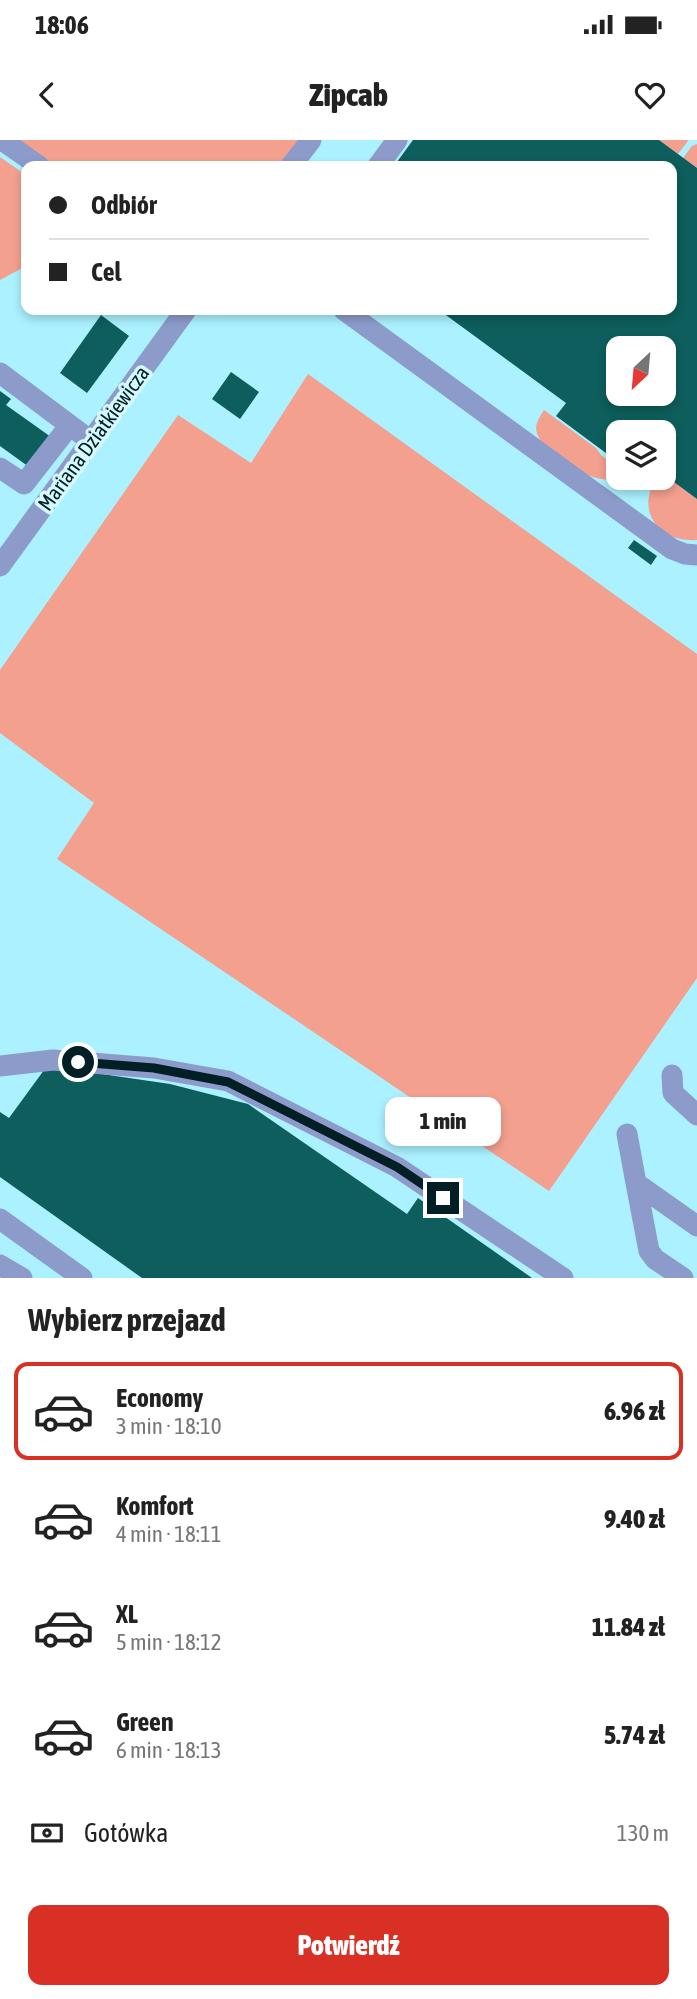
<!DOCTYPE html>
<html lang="pl">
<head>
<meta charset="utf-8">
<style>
  body { margin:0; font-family:"Asap Condensed",sans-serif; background:#f6f6f6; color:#222; height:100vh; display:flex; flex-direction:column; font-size:26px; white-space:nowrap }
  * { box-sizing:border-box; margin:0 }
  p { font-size:23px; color:#767676 }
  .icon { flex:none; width:38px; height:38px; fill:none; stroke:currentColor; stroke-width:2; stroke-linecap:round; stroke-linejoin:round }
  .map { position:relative; height:1138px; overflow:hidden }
  .side { display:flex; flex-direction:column; background:#fff; flex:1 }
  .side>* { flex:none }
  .banner { position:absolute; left:21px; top:21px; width:656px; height:154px; border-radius:14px; box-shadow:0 4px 10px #0003; display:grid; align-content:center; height:154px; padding:0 28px; background:#fff }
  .needle { width:46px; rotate:206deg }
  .fabs { position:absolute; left:606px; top:196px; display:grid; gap:14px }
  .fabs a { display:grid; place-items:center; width:70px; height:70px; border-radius:14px; background:#fff; box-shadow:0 4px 10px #0003; font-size:35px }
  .end { position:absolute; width:32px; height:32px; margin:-16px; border:9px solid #021f25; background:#fff; box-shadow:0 0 0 4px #fff }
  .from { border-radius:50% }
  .bubble { position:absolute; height:49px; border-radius:14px; background:#fff; box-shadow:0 4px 10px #0003; font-size:23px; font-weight:800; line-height:49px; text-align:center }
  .banner b { display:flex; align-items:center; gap:24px; height:66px; font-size:26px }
  .banner b+b { border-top:2px solid #e0e0e0 }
  .banner i { width:18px; height:18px; background:#222 }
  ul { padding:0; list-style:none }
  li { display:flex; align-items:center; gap:21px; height:98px; margin:0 14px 10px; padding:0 14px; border:4px solid transparent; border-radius:14px }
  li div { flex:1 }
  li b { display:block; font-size:26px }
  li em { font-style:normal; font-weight:800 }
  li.active { border-color:#d93025 }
  li>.icon { width:63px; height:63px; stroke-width:1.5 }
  h2 { padding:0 28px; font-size:32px; line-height:84px }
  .pay { display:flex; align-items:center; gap:18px; height:77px; padding:0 28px; font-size:26px }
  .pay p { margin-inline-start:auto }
  .primary-button { display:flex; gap:14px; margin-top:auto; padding:14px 28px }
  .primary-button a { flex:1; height:80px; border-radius:14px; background:#d93025; color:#fff; font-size:28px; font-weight:800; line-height:80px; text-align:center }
  .status { display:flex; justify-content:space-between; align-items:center; height:49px; padding:0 35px; background:#fff; direction:ltr }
  .status svg { height:19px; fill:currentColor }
  header { display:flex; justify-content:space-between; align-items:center; height:91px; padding:0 28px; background:#fff; font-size:32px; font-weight:800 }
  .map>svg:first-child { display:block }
  .green { fill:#f4a08f }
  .building { fill:#0d5e5c; fill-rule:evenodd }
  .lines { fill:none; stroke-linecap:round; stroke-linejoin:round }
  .minor { stroke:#8d9bca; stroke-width:21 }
  .route { stroke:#021f25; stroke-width:9 }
  .labels { text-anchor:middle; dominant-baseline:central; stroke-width:7; stroke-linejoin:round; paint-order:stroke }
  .street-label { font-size:21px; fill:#021f25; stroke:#d6f8ff }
</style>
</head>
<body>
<div class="status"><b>18:06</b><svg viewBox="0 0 49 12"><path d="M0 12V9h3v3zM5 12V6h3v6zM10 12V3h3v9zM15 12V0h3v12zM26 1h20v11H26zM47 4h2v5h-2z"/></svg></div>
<header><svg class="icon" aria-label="back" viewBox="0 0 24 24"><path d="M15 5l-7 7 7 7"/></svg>Zipcab<svg class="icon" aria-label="heart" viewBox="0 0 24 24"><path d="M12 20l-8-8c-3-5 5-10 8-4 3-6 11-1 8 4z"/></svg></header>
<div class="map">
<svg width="697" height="1138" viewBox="0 0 697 1138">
  <rect width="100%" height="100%" fill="#abf1ff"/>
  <path class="green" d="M18,0h280l-19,26h-225z
    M659,0h29v1l-10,13z
    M697,4v24l-14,-10 9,-12z
    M0,17l26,18v91l-26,14z
    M308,234l389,280v324l-148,213 -492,-332 37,-56 -94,-70v-63l178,-255 73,48z
    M544,270l52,38 5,7 17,13 1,10c-30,9 -56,-21 -78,-37 -9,-12 -4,-20 3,-31z
    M663,334l34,25v41c-37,3 -63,-29 -40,-62h6z"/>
  <path class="building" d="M413,0h246l38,28v331l-34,-25v-42h-45v30l-62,-46 10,-13 -127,-93h233v-144h-278zM618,208h45v46h-45z
    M101,175l28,21 -42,57 -27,-20z
    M231,232l28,20 -19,27 -28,-20z
    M0,251l11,8 -5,6 45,32 -22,30 -29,-21z
    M634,400l23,16 -6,9 -23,-17z
    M47,926l123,18 78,20 159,110 11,-16 114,80h-390l-142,-101v-65l9,6z"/>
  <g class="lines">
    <path class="minor" d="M2,0l37,26
      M291,26l20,-26
      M378,26l19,-26
      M344,170l328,239 13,5 12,1
      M0,233l91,68
      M0,328l24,16 46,-59
      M0,426l186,-256
      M0,926l53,-6 101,8 74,13 169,86 166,111
      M672,935l1,18 24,22
      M627,994l9,49 61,43
      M636,1043l13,68 6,8 28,19
      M0,1079l82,59
      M0,1125l22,13"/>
  </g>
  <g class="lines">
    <path class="route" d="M78,922l76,6 74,14 169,85 46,31"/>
  </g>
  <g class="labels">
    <g class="street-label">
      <text transform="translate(93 298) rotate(-54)">Mariana Dziatkiewicza</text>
    </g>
  </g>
</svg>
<div class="fabs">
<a><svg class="needle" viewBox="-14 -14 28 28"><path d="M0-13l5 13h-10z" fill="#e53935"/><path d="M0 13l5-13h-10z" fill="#767676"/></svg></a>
<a><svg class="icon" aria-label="layers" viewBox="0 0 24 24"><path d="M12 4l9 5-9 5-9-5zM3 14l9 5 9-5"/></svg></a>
</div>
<i class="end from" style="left:78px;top:922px"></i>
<i class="end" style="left:443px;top:1058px"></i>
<div class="bubble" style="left:385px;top:957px;width:116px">1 min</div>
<div class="banner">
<b><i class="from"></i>Odbiór</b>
<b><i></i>Cel</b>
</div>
</div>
<section class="side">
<h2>Wybierz przejazd</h2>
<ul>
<li class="active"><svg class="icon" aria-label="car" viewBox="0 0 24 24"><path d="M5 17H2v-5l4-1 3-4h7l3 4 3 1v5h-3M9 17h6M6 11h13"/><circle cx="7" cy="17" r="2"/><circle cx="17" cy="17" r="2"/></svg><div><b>Economy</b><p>3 min · 18:10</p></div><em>6.96 zł</em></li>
<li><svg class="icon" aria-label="car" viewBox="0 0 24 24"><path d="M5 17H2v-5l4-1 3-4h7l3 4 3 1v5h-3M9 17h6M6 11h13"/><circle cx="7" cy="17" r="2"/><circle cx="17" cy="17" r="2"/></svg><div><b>Komfort</b><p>4 min · 18:11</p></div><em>9.40 zł</em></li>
<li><svg class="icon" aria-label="car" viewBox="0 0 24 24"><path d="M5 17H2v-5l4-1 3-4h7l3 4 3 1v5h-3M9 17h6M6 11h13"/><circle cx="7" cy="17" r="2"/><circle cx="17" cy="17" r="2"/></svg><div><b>XL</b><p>5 min · 18:12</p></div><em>11.84 zł</em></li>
<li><svg class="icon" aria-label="car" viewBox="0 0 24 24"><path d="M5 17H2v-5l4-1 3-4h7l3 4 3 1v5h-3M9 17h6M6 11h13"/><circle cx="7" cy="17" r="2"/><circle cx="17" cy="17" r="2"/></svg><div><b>Green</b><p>6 min · 18:13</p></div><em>5.74 zł</em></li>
</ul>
<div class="pay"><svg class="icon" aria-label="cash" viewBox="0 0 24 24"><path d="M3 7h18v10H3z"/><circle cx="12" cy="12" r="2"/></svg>Gotówka<p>130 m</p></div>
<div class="primary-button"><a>Potwierdź</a></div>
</section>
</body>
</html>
